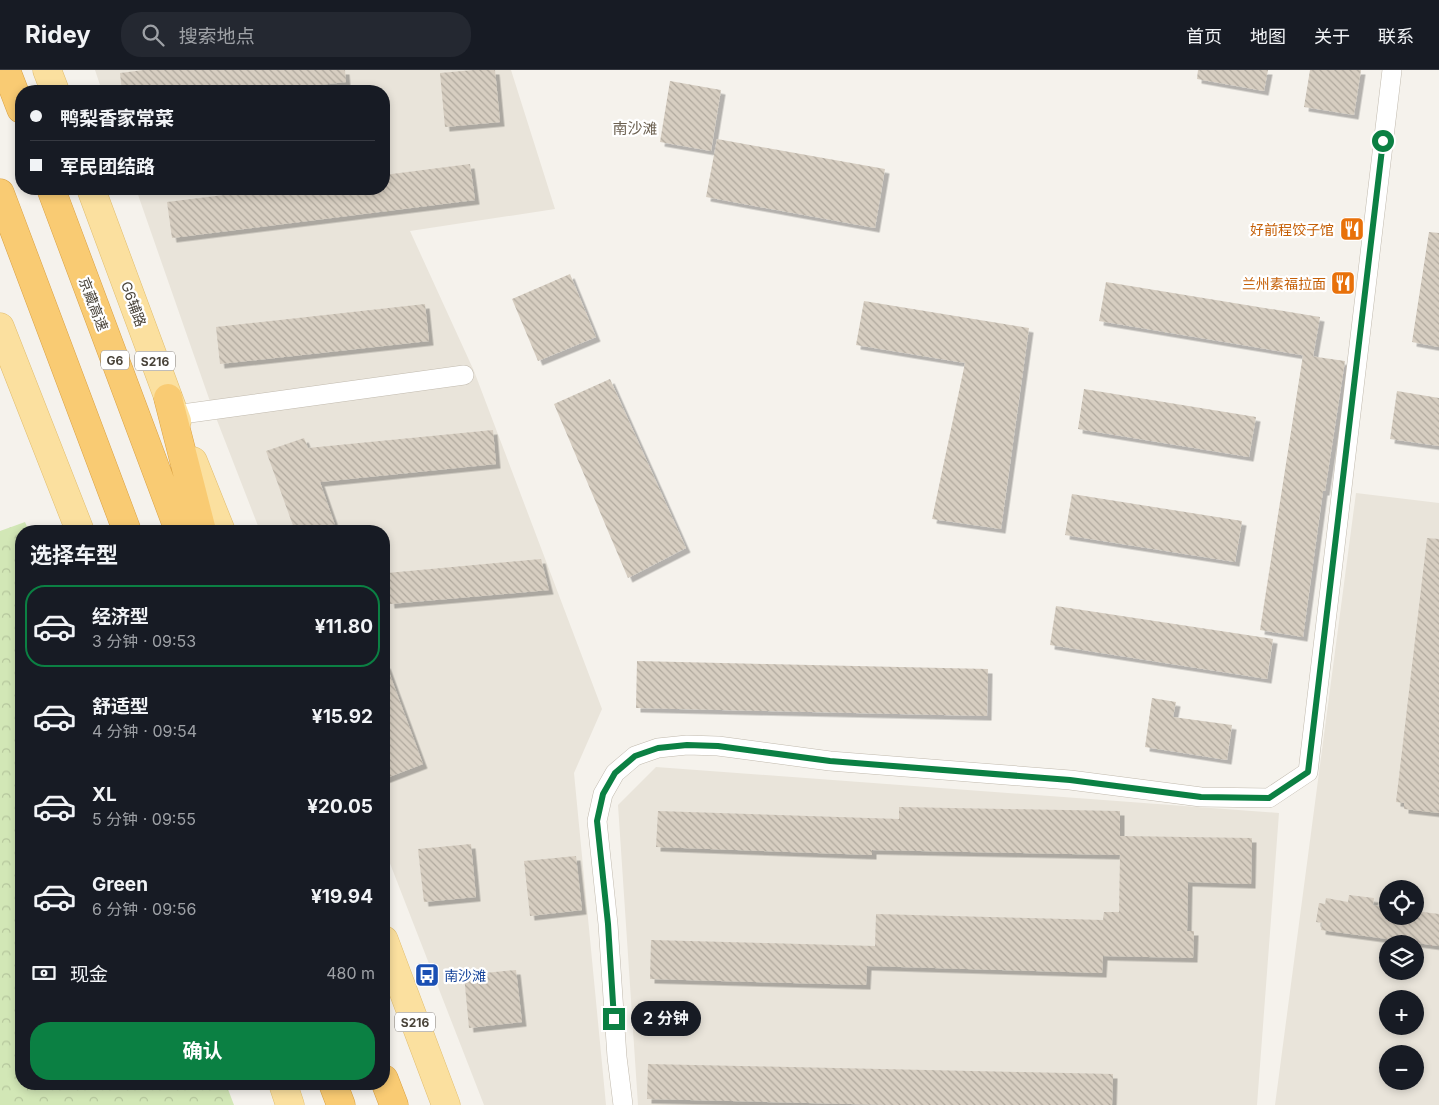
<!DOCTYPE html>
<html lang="zh">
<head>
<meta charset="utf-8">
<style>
  body { margin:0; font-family:Inter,"Noto Sans SC",sans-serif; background:#242831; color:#f1f3f6; height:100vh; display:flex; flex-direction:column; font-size:19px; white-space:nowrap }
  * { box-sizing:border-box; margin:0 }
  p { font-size:16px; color:#9ea1a6 }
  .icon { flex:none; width:28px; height:28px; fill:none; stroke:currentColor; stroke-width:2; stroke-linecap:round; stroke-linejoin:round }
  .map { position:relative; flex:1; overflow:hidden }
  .drawer { position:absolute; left:15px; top:455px; width:375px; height:565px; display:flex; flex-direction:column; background:#171b24; border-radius:20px; box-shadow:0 2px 8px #0003 }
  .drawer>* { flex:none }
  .top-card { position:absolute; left:15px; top:15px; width:375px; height:110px; border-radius:20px; box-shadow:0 2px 8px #0003; display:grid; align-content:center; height:110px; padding:0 15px; background:#171b24 }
  .buttons { position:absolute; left:1379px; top:810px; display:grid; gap:10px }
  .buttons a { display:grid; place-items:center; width:45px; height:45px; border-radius:50%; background:#171b24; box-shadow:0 2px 8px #0003; font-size:25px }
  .end { position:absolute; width:22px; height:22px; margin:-11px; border:6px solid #0b8043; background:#fff; box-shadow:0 0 0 2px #fff }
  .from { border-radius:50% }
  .bubble { position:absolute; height:35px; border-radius:18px; background:#171b24; box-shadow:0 2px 8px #0003; font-size:16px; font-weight:700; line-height:35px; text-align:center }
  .top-card b { display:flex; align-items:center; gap:18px; height:48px; font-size:19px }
  .top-card b+b { border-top:1px solid #363941 }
  .top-card i { width:12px; height:12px; background:#f1f3f6 }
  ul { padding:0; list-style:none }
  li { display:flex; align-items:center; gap:15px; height:82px; margin:0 10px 8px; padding:0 5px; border:2px solid transparent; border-radius:20px }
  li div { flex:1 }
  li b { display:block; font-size:19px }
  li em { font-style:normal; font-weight:700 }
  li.active { border-color:#0b8043 }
  li>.icon { width:45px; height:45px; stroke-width:1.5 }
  h2 { padding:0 15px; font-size:22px; line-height:60px }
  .pay { display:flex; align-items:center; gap:12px; height:55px; padding:0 15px; font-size:19px }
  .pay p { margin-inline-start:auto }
  .cta { display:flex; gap:10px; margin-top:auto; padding:10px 15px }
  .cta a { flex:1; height:58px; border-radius:20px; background:#0b8043; color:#fff; font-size:20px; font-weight:700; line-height:58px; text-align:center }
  header { display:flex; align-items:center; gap:30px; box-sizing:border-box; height:70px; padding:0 25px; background:#171b24; border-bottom:1px solid #363941 }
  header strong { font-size:24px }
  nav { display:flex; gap:28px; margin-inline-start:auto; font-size:18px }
  .search { width:350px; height:45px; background:#242831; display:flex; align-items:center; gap:12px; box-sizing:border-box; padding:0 18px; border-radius:20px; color:#9ea1a6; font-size:19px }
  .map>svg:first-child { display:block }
  .residential { fill:#e9e4da; fill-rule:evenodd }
  .forest { fill:url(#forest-crowns) }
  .building { fill:url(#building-back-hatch); filter:url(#shadow) }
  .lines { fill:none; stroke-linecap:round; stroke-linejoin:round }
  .street-casing { stroke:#c1baae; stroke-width:20 }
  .primary-casing { stroke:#e1bd6e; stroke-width:29 }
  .highway-casing { stroke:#d9a042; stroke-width:29 }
  .street { stroke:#fff; stroke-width:19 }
  .primary { stroke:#fbe09f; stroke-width:28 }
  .highway { stroke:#f9cb73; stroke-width:28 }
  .route { stroke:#0b8043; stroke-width:6 }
  .labels { text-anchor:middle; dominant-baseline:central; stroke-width:4.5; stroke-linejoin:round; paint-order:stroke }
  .shield { fill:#fff; stroke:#807b74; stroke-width:1 }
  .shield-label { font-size:12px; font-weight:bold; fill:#494339 }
  .food-label { font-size:14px; fill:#c56008; stroke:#fff; text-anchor:end }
  .street-label { font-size:14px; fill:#494339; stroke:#fff }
  .transit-label { font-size:14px; fill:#164399; stroke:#fff; text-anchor:start }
  .neighbourhood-label { font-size:15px; fill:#6c6151; stroke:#fff }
</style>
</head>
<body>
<header>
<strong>Ridey</strong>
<div class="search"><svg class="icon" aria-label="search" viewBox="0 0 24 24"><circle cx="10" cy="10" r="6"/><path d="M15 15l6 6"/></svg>搜索地点</div>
<nav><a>首页</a><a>地图</a><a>关于</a><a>联系</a></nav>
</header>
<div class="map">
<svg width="1439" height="1035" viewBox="0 0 1439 1035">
  <defs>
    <pattern id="forest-crowns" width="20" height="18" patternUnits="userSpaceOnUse" patternTransform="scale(1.25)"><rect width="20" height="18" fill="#d2e7b6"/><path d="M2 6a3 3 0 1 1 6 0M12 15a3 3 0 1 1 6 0" fill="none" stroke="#b6c79d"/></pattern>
    <pattern id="building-back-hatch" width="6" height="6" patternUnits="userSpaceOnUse" patternTransform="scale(1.25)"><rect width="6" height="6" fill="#d7cec1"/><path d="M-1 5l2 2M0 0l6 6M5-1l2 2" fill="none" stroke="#b0a99e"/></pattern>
    <filter id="shadow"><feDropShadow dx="4.5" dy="4.5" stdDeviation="0" flood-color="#0004"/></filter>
  </defs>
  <rect width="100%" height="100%" fill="#f5f2ec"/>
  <path class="residential" d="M95,0h416l44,139 -145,22 64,140 128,338 -28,64 32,332h-122l-100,-257v-317h-124l-47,-121 -77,-221h248v-98h-282z
    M1356,423l83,10v602h-164zM1388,819h27v27h-27zM1388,874h27v27h-27zM1388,929h27v27h-27zM1388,984h27v27h-27z
    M656,697l623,46 -22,292h-619l-20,-300z"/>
  <path class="forest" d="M25,452l4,9h-8v553h205l8,21h-234v-574z"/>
  <path class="building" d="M144,0h201l1,12 -80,9h-144l-2,-18z
    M474,0h21l5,52 -55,5 -5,-54z
    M1198,0h70l-4,21 -67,-12z
    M1310,0h51l-7,45 -50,-8z
    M670,11l51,9 -10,61 -51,-9z
    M717,69l168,30 -10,59 -169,-31z
    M470,94l5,36 -303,38 -5,-36 105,-13h112v-14z
    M1429,162l10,1v114l-27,-5z
    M570,204l26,63 -58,24 -26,-62z
    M1106,212l214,35 -7,40 -214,-36z
    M864,231l165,27 -28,201 -69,-10 33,-156 -109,-18z
    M425,234l4,37 -209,23 -4,-37z
    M1303,285l42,6 -20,130h-2l-20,146 -43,-7z
    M610,309l76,169 -58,30 -74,-174z
    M1084,319l172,28 -7,40 -171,-28z
    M1397,321l42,7v48l-49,-7z
    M493,360l3,34 -176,18 17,49h-42l-29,-80 38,-13 4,10z
    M1072,424l170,27 -7,41 -170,-27z
    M1427,468l12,1v274l-35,-4v-6l-8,-1z
    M541,489l8,31 -159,14 -3,-31z
    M1056,536l217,33 -6,40 -217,-34z
    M637,591l351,8 -1,47 -351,-8z
    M386,594l37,100 -39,15v-114z
    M1152,628l24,4 -3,15 59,8 -5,35 -82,-13z
    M899,737l221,4v25l132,2 -1,46 -63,-2 -1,49h7l-1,27 -90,-2 -1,17 -235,-7 -1,19 -216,-6 1,-39 224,6 1,-32 227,6 1,-8h15l1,-57 -248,-5v5l-216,-8 2,-36 241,8z
    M471,774l5,53 -52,5 -6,-53z
    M576,786l6,54 -52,6 -6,-55z
    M1349,825l25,3 -1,7 15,2v9h27v-5l24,3v32l-118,-16 1,-7 -6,-1 3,-19 6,1 1,-6 22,4z
    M516,900l6,52 -53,6 -5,-53z
    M648,994l465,10 -1,31h-219l-246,-6z"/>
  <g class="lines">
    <defs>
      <path id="street" d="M175,345l289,-40
        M623,1035l-6,-48 -9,-133 -11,-103 6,-27 12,-21 20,-17 23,-8 29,-3 31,1 112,15 240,19 131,17 68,1 39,-26 84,-702"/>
      <path id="primary" d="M47,0l8,21
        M91,119l86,232
        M0,257l80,204
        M193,391l28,70
        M384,870l62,165
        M283,1014l7,21"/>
      <path id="highway" d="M6,0l15,39
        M51,119l128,342
        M0,123l127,338
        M168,328l34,133
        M384,1009l10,26
        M333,1014l8,21"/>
    </defs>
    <use href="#street" class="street-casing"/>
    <use href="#primary" class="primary-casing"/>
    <use href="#highway" class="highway-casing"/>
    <use href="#street" class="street"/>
    <use href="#primary" class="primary"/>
    <use href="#highway" class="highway"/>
  </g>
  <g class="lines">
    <path class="route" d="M614,949l-6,-95 -11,-103 6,-27 12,-21 20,-17 23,-8 29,-3 31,1 112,15 240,19 131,17 68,1 39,-26 75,-631"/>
  </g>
  <defs>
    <symbol id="restaurant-square" viewBox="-11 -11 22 22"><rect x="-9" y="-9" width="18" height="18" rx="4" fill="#e8710a" stroke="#fff"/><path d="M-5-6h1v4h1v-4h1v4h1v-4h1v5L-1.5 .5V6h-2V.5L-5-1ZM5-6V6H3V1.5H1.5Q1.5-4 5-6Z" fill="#fff"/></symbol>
    <symbol id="bus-square" viewBox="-11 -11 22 22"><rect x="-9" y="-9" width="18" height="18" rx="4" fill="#1a4fb4" stroke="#fff"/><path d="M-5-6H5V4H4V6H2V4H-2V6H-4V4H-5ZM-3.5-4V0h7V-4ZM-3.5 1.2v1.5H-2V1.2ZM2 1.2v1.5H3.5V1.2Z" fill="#fff"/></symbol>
  </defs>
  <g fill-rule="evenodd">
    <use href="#restaurant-square" x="1338" y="145" width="28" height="28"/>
    <use href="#restaurant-square" x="1329" y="199" width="28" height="28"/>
    <use href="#bus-square" x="413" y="891" width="28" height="28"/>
  </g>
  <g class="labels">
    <g class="shield">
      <rect x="101" y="280.5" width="28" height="19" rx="4"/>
      <rect x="135" y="281.5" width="40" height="19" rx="4"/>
      <rect x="395" y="942.5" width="40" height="19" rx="4"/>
    </g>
    <g class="shield-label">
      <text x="115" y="290">G6</text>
      <text x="155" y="291">S216</text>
      <text x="415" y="952">S216</text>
    </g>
    <g class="food-label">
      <text x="1334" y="159">好前程饺子馆</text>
      <text x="1326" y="213">兰州素福拉面</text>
    </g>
    <g class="street-label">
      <text transform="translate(94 234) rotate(69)">京藏高速</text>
      <text transform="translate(134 234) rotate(70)">G6辅路</text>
    </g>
    <g class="transit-label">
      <text x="444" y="905">南沙滩</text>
    </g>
    <g class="neighbourhood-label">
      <text x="635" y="58">南沙滩</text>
    </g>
  </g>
</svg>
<div class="buttons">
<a><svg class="icon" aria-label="locate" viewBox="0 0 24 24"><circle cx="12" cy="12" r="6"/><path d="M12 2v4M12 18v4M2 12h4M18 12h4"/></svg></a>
<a><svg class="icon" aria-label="layers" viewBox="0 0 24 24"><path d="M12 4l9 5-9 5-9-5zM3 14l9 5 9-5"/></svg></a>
<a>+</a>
<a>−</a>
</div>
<i class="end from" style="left:1383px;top:71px"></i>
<i class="end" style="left:614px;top:949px"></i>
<div class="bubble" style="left:631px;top:931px;width:70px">2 分钟</div>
<div class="top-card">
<b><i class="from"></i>鸭梨香家常菜</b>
<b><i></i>军民团结路</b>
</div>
<section class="drawer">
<h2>选择车型</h2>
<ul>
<li class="active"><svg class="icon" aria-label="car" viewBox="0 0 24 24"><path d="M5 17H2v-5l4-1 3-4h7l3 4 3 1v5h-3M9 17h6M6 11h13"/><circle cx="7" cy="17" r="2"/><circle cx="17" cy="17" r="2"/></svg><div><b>经济型</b><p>3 分钟 · 09:53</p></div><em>¥11.80</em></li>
<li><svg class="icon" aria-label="car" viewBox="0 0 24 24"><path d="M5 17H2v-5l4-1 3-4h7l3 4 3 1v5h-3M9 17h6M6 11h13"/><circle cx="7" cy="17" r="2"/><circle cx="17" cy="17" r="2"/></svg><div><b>舒适型</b><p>4 分钟 · 09:54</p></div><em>¥15.92</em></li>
<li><svg class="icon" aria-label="car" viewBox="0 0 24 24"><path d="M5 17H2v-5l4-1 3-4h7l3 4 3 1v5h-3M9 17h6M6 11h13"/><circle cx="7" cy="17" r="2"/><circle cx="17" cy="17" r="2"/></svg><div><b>XL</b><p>5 分钟 · 09:55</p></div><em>¥20.05</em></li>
<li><svg class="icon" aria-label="car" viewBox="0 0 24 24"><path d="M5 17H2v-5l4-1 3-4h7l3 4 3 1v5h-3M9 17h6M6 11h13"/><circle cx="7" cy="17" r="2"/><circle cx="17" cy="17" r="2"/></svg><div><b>Green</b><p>6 分钟 · 09:56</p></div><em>¥19.94</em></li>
</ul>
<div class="pay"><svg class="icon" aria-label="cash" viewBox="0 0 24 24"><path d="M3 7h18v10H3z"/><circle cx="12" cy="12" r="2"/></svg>现金<p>480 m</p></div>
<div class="cta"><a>确认</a></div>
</section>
</div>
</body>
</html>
